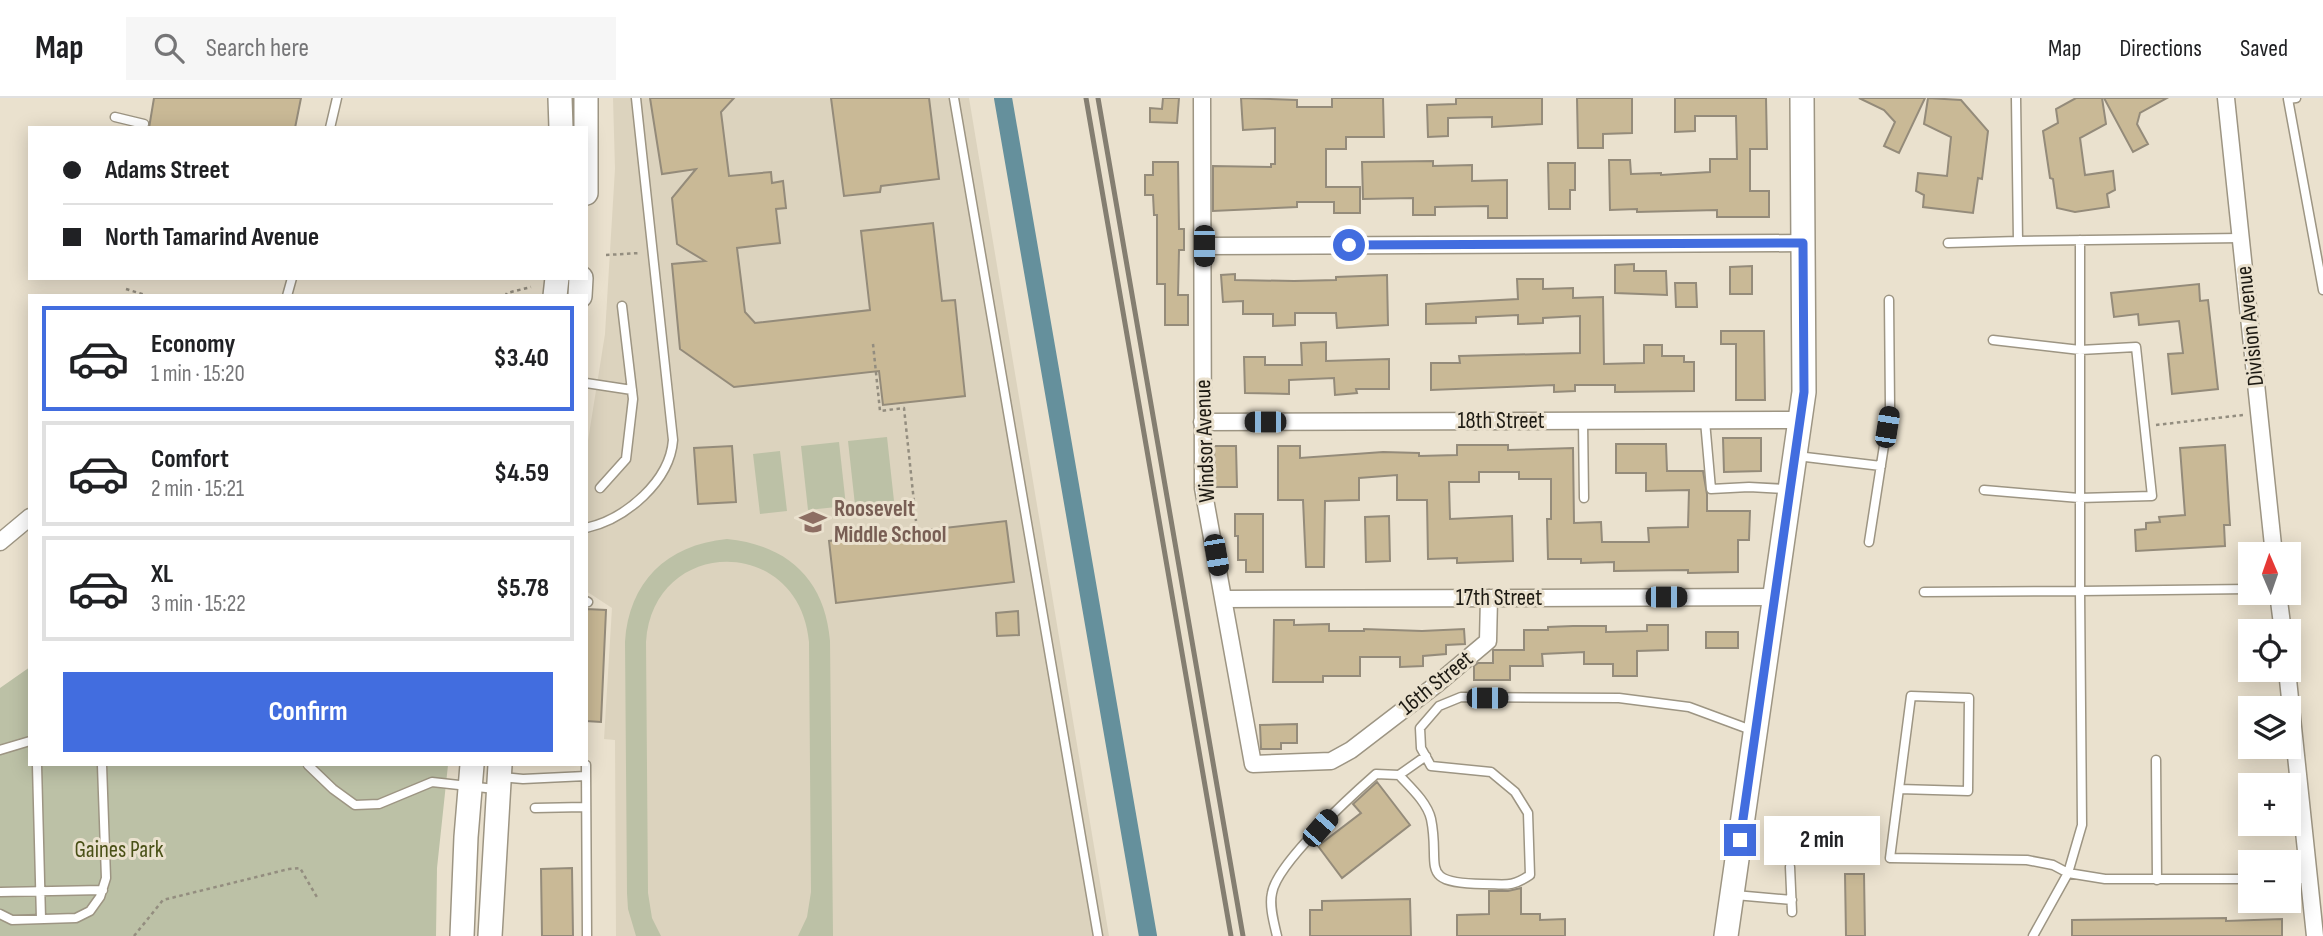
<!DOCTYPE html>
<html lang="en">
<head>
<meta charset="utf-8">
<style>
  body { margin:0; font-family:"Sofia Sans Condensed",sans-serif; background:#f6f6f6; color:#202124; height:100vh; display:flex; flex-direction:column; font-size:26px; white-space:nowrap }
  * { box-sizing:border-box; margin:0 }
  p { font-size:23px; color:#757577 }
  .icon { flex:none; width:38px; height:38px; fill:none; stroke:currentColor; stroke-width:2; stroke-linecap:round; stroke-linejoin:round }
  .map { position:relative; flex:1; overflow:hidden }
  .drawer { position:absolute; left:28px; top:196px; width:560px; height:472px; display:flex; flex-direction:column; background:#fff; border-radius:0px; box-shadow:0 4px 18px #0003 }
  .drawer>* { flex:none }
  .top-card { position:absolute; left:28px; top:28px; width:560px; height:154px; border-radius:0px; box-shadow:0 4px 18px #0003; display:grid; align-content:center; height:154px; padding:0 35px; background:#fff }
  .needle { width:46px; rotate:358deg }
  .buttons { position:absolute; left:2238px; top:444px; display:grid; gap:14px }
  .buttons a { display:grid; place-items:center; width:63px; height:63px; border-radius:0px; background:#fff; box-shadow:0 4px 18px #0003; font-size:35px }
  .end { position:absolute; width:32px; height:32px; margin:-16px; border:9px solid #426ddf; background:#fff; box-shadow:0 0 0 4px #fff }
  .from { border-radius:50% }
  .bubble { position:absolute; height:49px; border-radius:0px; background:#fff; box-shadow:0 4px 18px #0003; font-size:23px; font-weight:700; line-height:49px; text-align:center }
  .car { position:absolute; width:21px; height:42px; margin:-21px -10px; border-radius:9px; box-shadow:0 0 5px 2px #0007; background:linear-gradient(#222 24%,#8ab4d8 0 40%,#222 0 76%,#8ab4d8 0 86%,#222 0) }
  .top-card b { display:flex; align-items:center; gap:24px; height:66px; font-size:26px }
  .top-card b+b { border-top:2px solid #e0e0e0 }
  .top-card i { width:18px; height:18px; background:#202124 }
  ul { padding:12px 0 0; list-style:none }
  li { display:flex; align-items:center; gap:21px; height:105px; margin:0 14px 10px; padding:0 21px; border:4px solid #e0e0e0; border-radius:0px }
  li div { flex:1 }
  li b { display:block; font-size:26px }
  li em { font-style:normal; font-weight:700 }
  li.on { border-color:#426ddf }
  li>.icon { width:63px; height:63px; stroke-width:1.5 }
  .button { display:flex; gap:14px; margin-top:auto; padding:14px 35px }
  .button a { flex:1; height:80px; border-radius:0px; background:#426ddf; color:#fff; font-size:28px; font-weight:700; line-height:80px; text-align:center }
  header { display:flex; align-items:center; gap:42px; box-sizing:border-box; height:98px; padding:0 35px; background:#fff; border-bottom:2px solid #e0e0e0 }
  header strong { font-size:33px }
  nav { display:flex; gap:38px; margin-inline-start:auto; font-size:24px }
  .search { width:490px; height:63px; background:#f6f6f6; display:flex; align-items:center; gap:18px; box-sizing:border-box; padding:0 24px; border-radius:0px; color:#757577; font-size:26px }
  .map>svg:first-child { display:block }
  .education { fill:#dcd3be }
  .green { fill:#bcc1a6 }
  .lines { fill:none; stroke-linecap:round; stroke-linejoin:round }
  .canal { stroke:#65909c; stroke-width:18 }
  .building { fill:#c9b996; stroke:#948b7a; stroke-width:2 }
  .lane-casing { stroke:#9d9583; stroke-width:11 }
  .street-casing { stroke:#9d9583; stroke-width:19 }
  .secondary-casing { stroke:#9d9583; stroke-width:26 }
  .path { stroke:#938d7f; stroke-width:2.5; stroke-dasharray:3.5 3.5; stroke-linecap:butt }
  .lane { stroke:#fff; stroke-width:8 }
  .street { stroke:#fff; stroke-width:16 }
  .secondary { stroke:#fff; stroke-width:23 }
  .rail { stroke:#847e71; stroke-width:5 }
  .route { stroke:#426ddf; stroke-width:9 }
  .labels { text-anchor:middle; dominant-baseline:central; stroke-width:6; stroke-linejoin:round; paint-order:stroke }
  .street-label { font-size:23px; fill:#1d1a13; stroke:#eae1ce }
  .education-label { font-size:23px; font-weight:bold; fill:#785e54; stroke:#eae1ce; text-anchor:start }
  .park-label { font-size:23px; fill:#495016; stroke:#eae1ce }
</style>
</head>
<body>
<header>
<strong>Map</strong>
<div class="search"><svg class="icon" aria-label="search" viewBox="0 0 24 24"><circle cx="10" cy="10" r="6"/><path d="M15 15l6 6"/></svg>Search here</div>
<nav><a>Map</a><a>Directions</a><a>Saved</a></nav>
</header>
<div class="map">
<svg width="2323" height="838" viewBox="0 0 2323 838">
  <rect width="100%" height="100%" fill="#eae1ce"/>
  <path class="education" d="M613,0h356l140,838h-493l-1,-196 -11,-1 8,-131 -26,-17v-138l19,-119 10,-165z"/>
  <path class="green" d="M887,339l7,64 -39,4 -7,-64z
    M839,344l7,64 -38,4 -7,-64z
    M780,353l7,60 -27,3 -7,-60z
    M727,441c61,6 98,41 103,102l3,295h-35l9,-19 4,-25 -2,-250c-10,-108 -156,-106 -163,0l2,251 4,25 9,18h-25l-8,-27 -1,-16 -2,-251c4,-60 41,-97 102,-103z
    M30,569v98h418l-11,103 -1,68h-436v-248z"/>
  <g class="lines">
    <path class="canal" d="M1003,0l145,838"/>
  </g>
  <path class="building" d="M154,0h147l-6,30h-146z
    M650,0h84l-13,14 8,64 42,-4 1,11 11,-2 3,27 -10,1 4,34 -43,5 8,64 10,11 115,-13 -9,-79 72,-8 9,78 13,-1 10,96 -82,9 -4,-34 -145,16 -54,-38 -8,-85 33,-3 -28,-17 -5,-46 24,-29 -34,5z
    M831,0h98l10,81 -58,7 -1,6 -36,4z
    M1163,0h16l-2,25 -27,-1v-14l12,1z
    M1241,0l56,2v7h35v-9h51l1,39h-38v12h-20v38h34v26h-26v-11h-37v5l-84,4v-45l58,1v-3h4v-36l-32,2z
    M1456,0h86v26l-50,3v-10l-44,1v18l-20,1 -1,-32 29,-1z
    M1577,0h55v35l-29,1v14h-25z
    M1675,0h91l1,51h-17v42h19v26h-52v-7l-80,2v-3l-27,1 -1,-50h21l1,14 30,-1v2l49,-3v-13h27l-1,-43h-41v15l-20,1z
    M1859,0h66l-26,55 -15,-7 11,-24 -11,-12z
    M1928,0l33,2 27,31 -6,48 -4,-1 -5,35 -50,-6 1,-12 -8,-4 2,-18 29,3 4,-39 -27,-13z
    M2076,0h26l4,26 -26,14 5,37 28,-4 2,19 -8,4 2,13 -34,5 -18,-4 -4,-29 -3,-1 -7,-47 15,-8 -2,-14z
    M2104,0h63l-27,15 -3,11 11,20 -15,8z
    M1433,63v5l39,-1v16l35,-1v38h-19v-12l-53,1v8h-22v-17l-50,1 -1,-37z
    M1153,64h25l1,67h5v21h-5l-1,45h10v30h-23v-41h-8v-69h-3l-1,-20h-8v-20h8z
    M1548,65h27v27h-5v19h-21z
    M1634,166v7h32l1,24 -52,-2v-28z
    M1752,168v28h-22v-27z
    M1235,176v6l59,1 42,-1v-3l51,-2 1,50 -51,3 -1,-15h-41v12l-22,1v-12h-30v-13l-20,1 -2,-27z
    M1517,181h26v10l30,-1v10l30,-1 1,67 40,-1v-18h18v11h22v6h10v29l-79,1v-7h-40v6l-21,1v-7l-123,5v-27h29l-1,-7 121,-3v-37l-37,2v5l-25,1v-9l-42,2v6l-50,1v-20l92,-5z
    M1675,185h21l1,24h-21z
    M2199,186l1,17 8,-1 10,89 -46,5 -4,-40 15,-1 -4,-32 -40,4 -1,-11 -24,3 -3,-24z
    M1721,233h43l1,69h-29v-56h-15z
    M1326,244v19l63,-2v30h-33l1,4 -22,2 -1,-17 -45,2v14l-44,-1 -1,-36h21v8h37l-1,-22z
    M1723,340h38v33l-37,1z
    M1616,346h50l1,27h36l4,23v17h43l-1,29h-11v32l-50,1v-3l-74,1v-9l-33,1v-4h-33l-1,-40h4v-40h-32v-7h-40v10h-30l1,37 62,-3 1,45 -56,2v-5l-29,1 -1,-59h-30v-25l-38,3v22l-34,1 -1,66h-18l-3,-67h-25v-54h22v12l83,-6 36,1v3l38,-1v-10h51v5l65,-2 1,75 27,-1 1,20h47l-1,-14 40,-1 1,-37 -43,1v-18h-30z
    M2225,347l5,80h-6l1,21 -89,5 -1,-21 11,-1v-6l14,-1 -1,-5 26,-2 -5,-67z
    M732,348l4,56 -38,2 -4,-56z
    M1214,348h22l1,41h-22z
    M1235,416h28v58h-17v-12h-8v-24h-3z
    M1389,418l1,45 -24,1 -1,-45z
    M1006,423l8,61 -178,21 -7,-62z
    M586,511l20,1 -5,112 -15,-1z
    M1018,513l1,24 -22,1 -1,-23z
    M1274,522h20v5l35,-1v7h35v-2l58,2 42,-2 1,15 -19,1v9l-23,2v10l-23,1v-10h-40v19h-37v6h-50z
    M1647,527h21v25l-31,1v25h-24v-12h-29v-12l-42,2 1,12h-33v14h-36v-14l4,-3h15v-13h31v-20h24v-3l25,-1h33v6l41,-1z
    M1706,534h32v16h-32z
    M1297,626v19h-16v6h-20l-1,-24z
    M1377,684l33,43 -68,53 -24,-32 43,-33 -8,-9z
    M572,770l1,68h-31l-1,-67z
    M1845,776h19l1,62h-19z
    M1521,790v26h19v6l25,-1v17h-108v-21l32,-1v-23h19z
    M1410,801l1,37h-101v-26h12v-9z
    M2226,820v3l56,-2v17h-210v-16z"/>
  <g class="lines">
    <defs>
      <path id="lane" d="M954,0l144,838
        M2016,0l2,143 223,-3
        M2296,0l-8,1 35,191
        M115,19l29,7
        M330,30l7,-30
        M2080,142v351l170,-2
        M1948,145l70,-2
        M287,198l5,-18
        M586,285l46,7
        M1583,323l1,77
        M1705,323l6,68 38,-2 38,2
        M1797,358l84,10
        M600,390l26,-29 7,-60 -11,-93
        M1984,392l95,8 73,-2 -16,-149 -56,3 -87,-10
        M586,430c40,-9 84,-47 87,-88l-37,-342
        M1869,444l21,-135 -1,-107
        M1924,494l156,-1 2,234 -14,48 -35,63
        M586,503l2,1
        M0,652l30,-9
        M2156,662l1,120
        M37,667l4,154
        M308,667l25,24 22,16 24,-1 53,-22 63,7
        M586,667l1,171
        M1399,677l27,-19
        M501,679l22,2 63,-3
        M1899,691l69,2 1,-93 -58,-2 -21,162 137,2 26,5 15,8 37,6h145
        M535,710l49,-1
        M1790,769l2,45
        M2289,781h20
        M0,794l103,-2
        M1735,797l57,5
        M0,816l12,6 64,-2 14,-7 10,-14 6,-19 -4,-113
        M1277,838c-3,-13 -8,-30 -5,-43 5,-30 79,-97 104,-119l23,1c11,12 28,27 32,44 10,48 -15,64 52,65 22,0 28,4 47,-9l-2,-62 -13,-21 -24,-20 -60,-6 -10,-18 -1,-20 19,-22 22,-9 158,1 70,9 65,24"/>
      <path id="street" d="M1202,0l1,390 50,276 78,-3 20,-11 86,-66 51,-43 1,-43
        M2226,0l48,457
        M1204,148l599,-3
        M1202,324l598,-2
        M0,444l30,-25
        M2278,495l5,39
        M1224,501l550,-2
        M2287,572l28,266"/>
      <path id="secondary" d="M560,0l1,30
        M586,0v95
        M555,198l2,-18
        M580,198l1,-18
        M462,838l4,-99 6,-72
        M490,838l10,-171
        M1726,838l78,-544 -2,-294"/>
    </defs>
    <use href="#lane" class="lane-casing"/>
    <use href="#street" class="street-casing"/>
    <use href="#secondary" class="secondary-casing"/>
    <path class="path" d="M606,157l34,-2
      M126,191l22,7
      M505,198l2,-3 24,-6
      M873,246l7,67 24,-3 12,113
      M2156,327l87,-10
      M134,838l29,-36 126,-31 11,-1 18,31"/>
    <use href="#lane" class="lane"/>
    <use href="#street" class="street"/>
    <use href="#secondary" class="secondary"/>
    <path class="rail" d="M1086,0l145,838
      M1098,0l145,838"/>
  </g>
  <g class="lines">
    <path class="route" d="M1349,147l454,-2 1,149 -64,448"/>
  </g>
  <defs>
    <symbol id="school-bare" viewBox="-9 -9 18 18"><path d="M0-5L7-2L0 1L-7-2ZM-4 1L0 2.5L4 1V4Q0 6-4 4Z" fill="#8d6e63" stroke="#eae1ce" stroke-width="2.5" paint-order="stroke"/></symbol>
  </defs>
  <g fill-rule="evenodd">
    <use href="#school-bare" x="794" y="405" width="38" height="38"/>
  </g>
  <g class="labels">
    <g class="street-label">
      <text transform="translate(2250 228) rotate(-96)">Division Avenue</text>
      <text x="1501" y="323">18th Street</text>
      <text transform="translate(1205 343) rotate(-92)">Windsor Avenue</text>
      <text x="1499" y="500">17th Street</text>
      <text transform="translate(1436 585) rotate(-39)">16th Street</text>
    </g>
    <g class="education-label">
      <text x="834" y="411">Roosevelt<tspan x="834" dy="26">Middle School</tspan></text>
    </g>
    <g class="park-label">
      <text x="119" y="752">Gaines Park</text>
    </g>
  </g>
</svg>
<div class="buttons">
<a><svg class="needle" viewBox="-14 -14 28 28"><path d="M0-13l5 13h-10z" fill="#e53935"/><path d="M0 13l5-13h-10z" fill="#757577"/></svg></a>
<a><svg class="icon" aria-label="locate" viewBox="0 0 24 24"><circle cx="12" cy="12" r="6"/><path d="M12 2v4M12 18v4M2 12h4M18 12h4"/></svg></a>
<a><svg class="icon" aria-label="layers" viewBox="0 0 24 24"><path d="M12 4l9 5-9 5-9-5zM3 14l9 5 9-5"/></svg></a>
<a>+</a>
<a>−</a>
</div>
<i class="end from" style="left:1349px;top:147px"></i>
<i class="end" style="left:1740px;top:742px"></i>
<div class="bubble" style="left:1764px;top:718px;width:116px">2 min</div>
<i class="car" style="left:1204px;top:148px;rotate:180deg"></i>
<i class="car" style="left:1265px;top:324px;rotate:270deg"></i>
<i class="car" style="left:1887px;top:329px;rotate:9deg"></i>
<i class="car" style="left:1216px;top:457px;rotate:170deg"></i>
<i class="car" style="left:1666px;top:499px;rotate:90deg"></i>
<i class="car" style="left:1487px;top:600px;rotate:90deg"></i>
<i class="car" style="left:1320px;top:730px;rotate:41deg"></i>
<div class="top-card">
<b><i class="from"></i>Adams Street</b>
<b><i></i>North Tamarind Avenue</b>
</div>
<section class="drawer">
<ul>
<li class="on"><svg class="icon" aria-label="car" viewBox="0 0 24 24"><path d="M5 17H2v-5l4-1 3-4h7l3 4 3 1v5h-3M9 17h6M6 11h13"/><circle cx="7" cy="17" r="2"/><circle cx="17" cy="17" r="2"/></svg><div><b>Economy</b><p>1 min · 15:20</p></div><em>$3.40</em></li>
<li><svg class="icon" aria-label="car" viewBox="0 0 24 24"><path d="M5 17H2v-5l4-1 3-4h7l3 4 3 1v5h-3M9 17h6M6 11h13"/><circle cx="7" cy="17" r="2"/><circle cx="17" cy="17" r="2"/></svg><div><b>Comfort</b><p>2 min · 15:21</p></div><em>$4.59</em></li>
<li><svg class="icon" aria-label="car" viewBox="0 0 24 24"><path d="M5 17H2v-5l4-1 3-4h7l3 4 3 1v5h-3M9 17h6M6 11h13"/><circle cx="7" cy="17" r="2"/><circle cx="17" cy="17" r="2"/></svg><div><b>XL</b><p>3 min · 15:22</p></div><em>$5.78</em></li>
</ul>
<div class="button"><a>Confirm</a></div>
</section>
</div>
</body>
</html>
